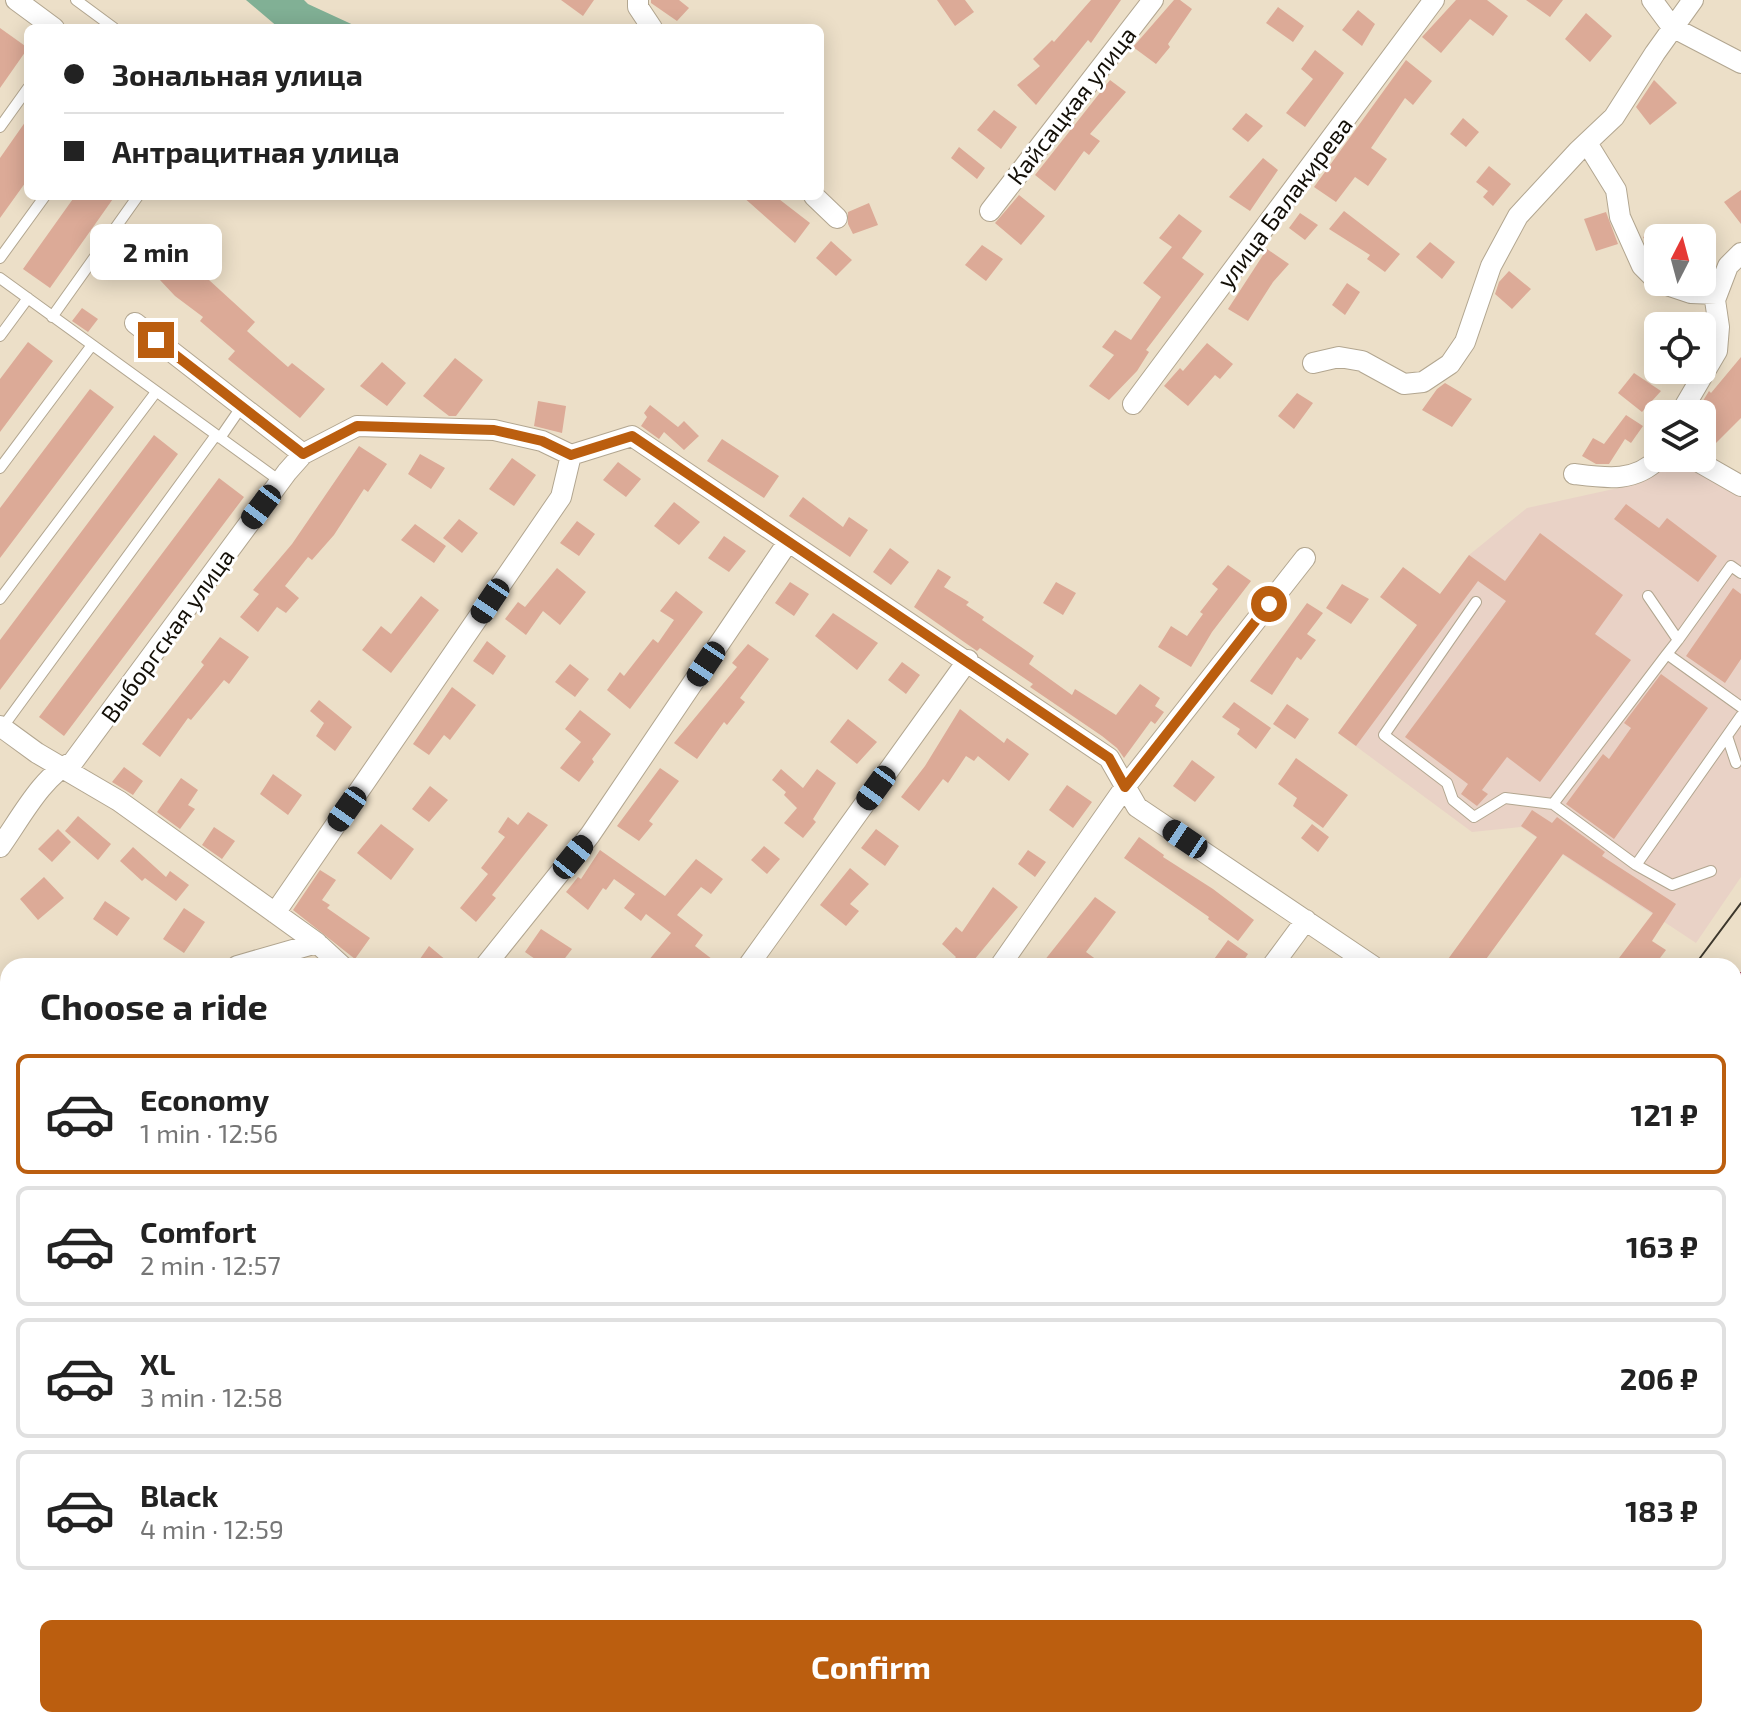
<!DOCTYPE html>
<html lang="en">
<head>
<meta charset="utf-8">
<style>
  body { margin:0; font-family:"Exo 2",sans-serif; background:#f2f2f2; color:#222; height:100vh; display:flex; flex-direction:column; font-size:30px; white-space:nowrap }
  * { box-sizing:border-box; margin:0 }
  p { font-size:26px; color:#767676 }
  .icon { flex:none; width:44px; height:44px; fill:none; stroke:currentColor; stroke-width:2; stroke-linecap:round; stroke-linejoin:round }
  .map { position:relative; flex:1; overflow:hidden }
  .side { position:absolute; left:0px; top:958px; width:1742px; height:770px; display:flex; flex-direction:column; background:#fff; border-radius:24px 24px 0 0; box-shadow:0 4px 20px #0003 }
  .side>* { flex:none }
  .guide { position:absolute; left:24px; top:24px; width:800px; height:176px; border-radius:12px; box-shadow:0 4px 20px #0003; display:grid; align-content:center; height:176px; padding:0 40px; background:#fff }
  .needle { width:52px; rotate:6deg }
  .tools { position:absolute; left:1644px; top:224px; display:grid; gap:16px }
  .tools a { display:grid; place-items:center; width:72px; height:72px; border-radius:12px; background:#fff; box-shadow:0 4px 20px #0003; font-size:40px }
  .end { position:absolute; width:36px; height:36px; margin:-18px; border:10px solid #bb5e0f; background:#fff; box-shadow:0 0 0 4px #fff }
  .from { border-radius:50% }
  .bubble { position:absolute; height:56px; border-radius:12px; background:#fff; box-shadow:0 4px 20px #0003; font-size:26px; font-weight:700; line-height:56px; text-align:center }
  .car { position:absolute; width:24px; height:48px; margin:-24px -12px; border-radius:10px; box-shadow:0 0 6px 2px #0007; background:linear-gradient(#222 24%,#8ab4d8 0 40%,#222 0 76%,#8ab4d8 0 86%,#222 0) }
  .guide b { display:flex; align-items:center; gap:28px; height:76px; font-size:30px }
  .guide b+b { border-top:2px solid #e0e0e0 }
  .guide i { width:20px; height:20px; background:#222 }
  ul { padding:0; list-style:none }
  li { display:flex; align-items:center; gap:24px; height:120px; margin:0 16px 12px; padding:0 24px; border:4px solid #e0e0e0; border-radius:12px }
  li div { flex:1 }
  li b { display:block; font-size:30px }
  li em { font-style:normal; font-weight:700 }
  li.selected { border-color:#bb5e0f }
  li>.icon { width:72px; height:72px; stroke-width:1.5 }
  h2 { padding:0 40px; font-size:36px; line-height:96px }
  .cta { display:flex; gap:16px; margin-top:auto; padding:16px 40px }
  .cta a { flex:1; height:92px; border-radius:12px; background:#bb5e0f; color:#fff; font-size:32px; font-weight:700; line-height:92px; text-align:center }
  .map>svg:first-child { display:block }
  .industrial { fill:#e9d2c6 }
  .education { fill:#dad3e8 }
  .forest { fill:#81b095 }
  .building { fill:#dcaa97 }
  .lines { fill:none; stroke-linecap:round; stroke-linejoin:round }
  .lane-casing { stroke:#b2a690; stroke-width:12 }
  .street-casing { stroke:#b2a690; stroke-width:22 }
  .primary-casing { stroke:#953c50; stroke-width:34 }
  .lane { stroke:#fff; stroke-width:10 }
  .street { stroke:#fff; stroke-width:20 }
  .primary { stroke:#e999ad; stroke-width:32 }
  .tram { stroke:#3c372c; stroke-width:2 }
  .route { stroke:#bb5e0f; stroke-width:10 }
  .labels { text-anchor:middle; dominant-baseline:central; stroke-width:6; stroke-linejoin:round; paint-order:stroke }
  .street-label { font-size:24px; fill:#130f07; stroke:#fff }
</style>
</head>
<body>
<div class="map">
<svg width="1741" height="1727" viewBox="0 0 1741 1727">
  <rect width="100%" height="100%" fill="#ecdfc8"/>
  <path class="industrial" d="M1677,458l64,37v382l-45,66 -175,-116 -49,5 -134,-99 131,-178 58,-47 114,-25z
    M1741,1346v381h-341l9,-7h325v-364z"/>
  <path class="education" d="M706,1720h177l2,7h-177z"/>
  <path class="forest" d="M246,0h58l4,4 52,24h-81z
    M1734,1119h7v74l-7,1v-31l7,-9 -7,1z
    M1227,1720h115l-8,7h-112z
    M1445,1720h111l-12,7h-91z"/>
  <path class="building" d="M561,0h33l-11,16z
    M651,0h28l10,8 -12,13 -26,-18z
    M937,0h28l9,12 -19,14z
    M1091,0h30l-30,43 -3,-3 -52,65 -19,-20 23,-19 -7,-7 19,-19 2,2z
    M1174,0h6l12,9 -24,35 2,3 -14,17 -23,-17z
    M1456,0h31l21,16 -15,20 -23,-17 -29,34 -19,-16z
    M1526,0h37l-13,17z
    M1278,7l26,19 -11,16 -27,-19z
    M1358,10l17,14 -13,22 -20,-16z
    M1586,13l26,23 -22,26 -25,-23z
    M0,28l28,20 -28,40z
    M1315,50l29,23 -39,54 -19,-14 27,-34 -12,-10z
    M1406,60l26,21 -19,24 -8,-7 -34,50 16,11 -19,27 -13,-9 -19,25 -22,-15z
    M1110,80l16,12 -36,42 10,7 -11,14 -5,-4 -29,40 -20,-16z
    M1654,80l23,23 -27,22 -14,-18z
    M994,110l23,17 -16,22 -24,-19z
    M1246,113l17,13 -15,16 -16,-13z
    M28,118v61l-28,39v-60z
    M1463,118l16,14 -13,15 -16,-13z
    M959,147l26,21 -8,11 -26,-21z
    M1263,158l15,12 -28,41 -21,-14z
    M1489,166l22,18 -18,22 -10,-9 5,-6 -12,-9z
    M1741,190v34l-17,-22z
    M1019,195l26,21 -24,29 -26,-22z
    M75,196h40l-65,92 -27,-19z
    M742,196h33l35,27 -15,20z
    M869,203l9,22 -25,9 -5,-10v-12z
    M1344,211l56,43 -15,18 -18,-13 3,-4 -41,-26z
    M1606,212l12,32 -22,7 -12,-32z
    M1300,213l18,12 -13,15 -16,-12z
    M1179,214l23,17 -20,27 22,16 -58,76 3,2 -12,19 -28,29 -20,-14 25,-31 -12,-8 13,-17 16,10 30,-43 -18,-14 29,-36 -13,-9z
    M1658,230v34l-15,-27z
    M831,241l21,19 -16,16 -20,-18z
    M1430,242l25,20 -13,17 -26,-22z
    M982,245l21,14 -17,22 -21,-16z
    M1267,249l22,15 -16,18 -25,39 -20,-12z
    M184,254l26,25 -1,1 46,42 -8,9 41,36 4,-4 33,26 -25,29 -72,-59 7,-8 -35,-30 3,-4 -28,-21 -16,-17z
    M1509,271l22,18 -19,20 -17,-15 4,-12z
    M1347,283l13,9 -15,23 -13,-10z
    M82,308l16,11 -10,13 -16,-11z
    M28,342l25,19 -53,71v-53z
    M1207,343l26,21 -13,15 -5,-4 -27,31 -24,-20 16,-18 3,3z
    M1741,357v61l-30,30 -9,-7v-27h-7l14,-23 2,2z
    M455,358l28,22 -27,36h-7l-26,-20z
    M382,362l24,21 -19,23 -27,-20z
    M1634,373l27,18 -19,21 -24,-19z
    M1445,383l27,16 -20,28 -30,-17 15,-21z
    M90,389l24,18 -114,151v-50z
    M1297,393l16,10 -19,26 -16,-13z
    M538,401l28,5 -4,27 -28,-7z
    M650,405l28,22 6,-6 15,15 -15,14 -20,-18 -5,7 -18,-13 6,-9 -3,-4z
    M1626,415l17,11 -12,17 -6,-4 -16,25h-13l-14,-8 11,-18 11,6z
    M154,435l24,19 -178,236v-50z
    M722,439l57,37 -15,22 -57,-37z
    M359,446l28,18 -19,28 -4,-3 -30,46 -22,25 -4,-3 -23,29 14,12 -13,15 -9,-6 -19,25 -18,-15 19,-23 -6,-4 39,-46z
    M420,454l25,14 -14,21 -23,-15z
    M512,458l24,17 -22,31 -25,-17z
    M618,462l23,17 -15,18 -23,-17z
    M219,478l25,19 -180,239 -25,-19z
    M803,497l40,30 6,-10 19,13 -18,27 -61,-41z
    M674,502l26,20 -21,23 -25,-19z
    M1626,504l33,24 8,-10 50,38 -19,26 -84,-63z
    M459,519l19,14 -16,20 -19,-15z
    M577,521l18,13 -16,22 -19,-13z
    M415,524l31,22 -12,17 -33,-23z
    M1540,533l83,62 -28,39 36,26 -91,122 -33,-25 -25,33 6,4 -11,12 -16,-12 7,-10 -63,-47 101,-136 -28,-20 -122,165 -18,-13 79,-108 -37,-28 23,-30 37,27 29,-39 36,26z
    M724,536l22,15 -17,21 -21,-14z
    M890,548l19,14 -18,23 -18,-13z
    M1228,565l23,16 -39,51 -21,35 -33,-20 13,-21 16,10 16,-22 -3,-2 18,-23 -6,-5z
    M557,568l29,24 -26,33 -17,-14 -17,24 -21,-16 13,-17 7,5z
    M938,569l13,8 -7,10 25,15 -3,3 18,12 -2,3 52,36 -5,8 43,31 3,-6 41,26 24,-31 20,14 -5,8 9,6 -9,12 -4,-3 -27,37 -7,-10 -15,-12 -72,-49 3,-3 -53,-36 -3,3 -63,-44z
    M790,582l19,12 -15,22 -19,-13z
    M1056,582l20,11 -13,22 -20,-12z
    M1342,584l27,15 -18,25 -25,-16z
    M1733,588l8,6v65l-16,24 -39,-27z
    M676,591l27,21 -73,97 -23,-19 13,-18 4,4 29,-37 5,4 16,-23 -14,-9z
    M421,596l18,14 -48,63 -29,-23 19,-24 10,8z
    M1307,603l16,10 -16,21 9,6 -15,20 -4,-3 -25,38 -22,-14z
    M833,613l45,30 -21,27 -42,-34z
    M220,637l29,20 -20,27 -5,-4 -33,40 -3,-2 -28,39 -18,-13 62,-79 -3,-3z
    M487,641l19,15 -13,19 -20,-14z
    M748,644l21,15 -29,39 5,4 -18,23 -3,-3 -27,37 -23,-16 63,-76 -5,-4z
    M902,662l18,13 -14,19 -18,-14z
    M570,664l19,15 -14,18 -20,-15z
    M1661,674l47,34 -94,131 -48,-35 37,-50 6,5 22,-31 -7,-5z
    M452,687l24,18 -26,35 -6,-5 -15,20 -16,-11z
    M319,700l33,27 -17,24 -19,-15 8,-13 -14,-12z
    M1234,702l37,26 -15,21 -19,-15 3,-5 -18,-12z
    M1287,704l22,15 -14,20 -22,-15z
    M960,709l44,34 3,-5 22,16 -20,27 -31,-25 -4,5 -8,-5 -18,27 -5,-4 -24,32 -18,-14 24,-31z
    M580,710l31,24 -19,25 2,3 -15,20 -19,-14 21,-26 -16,-13z
    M848,719l29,23 -20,22 -27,-22z
    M1296,758l52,37 -25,33 -30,-22 4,-8 -19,-14z
    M1192,760l23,17 -20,25 -22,-16z
    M124,767l19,14 -10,14 -21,-13z
    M660,768l19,13 -30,40 4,3 -14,17 -22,-15z
    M781,769l22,19 14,-19 19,14 -23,36 3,3 -13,16 -19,-15 13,-15 -13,-13 2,-3 -14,-12z
    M273,774l29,21 -14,20 -28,-21z
    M181,778l17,12 -10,15 7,4 -15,20 -23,-17z
    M1067,785l25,17 -19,26 -24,-18z
    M430,786l18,14 -19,22 -17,-13z
    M1532,810l20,13 5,-6 48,35 -3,4 74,48 -24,37 14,9 -12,16h-41l40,-53 -90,-59 -82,112h-38l94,-129 -16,-11z
    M528,812l20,13 -56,70 4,3 -20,24 -16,-14 28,-34 -7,-6 24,-31 -7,-5 10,-15 10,8z
    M78,816l33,28 -13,16 -33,-29z
    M381,824l33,25 -23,31 -34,-27z
    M1312,824l17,13 -11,15 -17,-14z
    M214,827l21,14 -13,18 -20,-14z
    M58,829l13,13 -19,20 -14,-13z
    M876,829l23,17 -14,20 -24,-18z
    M1139,837l25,18 -1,2 50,32 41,31 -16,21 -30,-22 1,-2 -85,-59z
    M764,846l16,13 -13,15 -16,-14z
    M133,847l33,30 4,-6 19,14 -13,16 -31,-23 -3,3 -22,-20z
    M600,850l65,46 31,-37 27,20 -12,15 -10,-7 -24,28 26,20 -8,11 26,20h-77l27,-33 -25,-19 -5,7 -17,-13 11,-14 -21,-15 -8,11 -3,-2 -15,22 -22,-18 12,-15 3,2z
    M1028,850l18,12 -11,15 -17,-13z
    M850,868l19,16 -19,20 9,7 -13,15 -26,-21z
    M320,870l16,10 -14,20 8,5 -3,3 43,30 -15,21 -62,-49z
    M44,877l20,21 -26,22 -18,-21z
    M993,887l25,20 -49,59h-21l8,-9 -14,-13 14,-17 6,5z
    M1095,897l21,15 -30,40 19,14h-65z
    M105,901l25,17 -13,18 -24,-17z
    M184,908l21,14 -21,31 -21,-14z
    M541,929l31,20 -13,17h-14l-20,-14z
    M1228,940l20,14 -8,12h-31z
    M429,946l24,20h-38z"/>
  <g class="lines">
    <defs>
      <path id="lane" d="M76,0l38,28
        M0,127l28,-39
        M0,258l45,-62
        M0,278l280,203
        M52,317l86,-121
        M0,336l28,-38
        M220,438l22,-32
        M0,468l92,-123
        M1648,596l30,44 -11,14
        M0,599l156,-207
        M1476,602l-92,133 63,48 6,17 21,17 31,-19 48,6
        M1678,640l53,-74 10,7
        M1741,707l-74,-53 -114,150 83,61 105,-149
        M2,728l214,-293
        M1727,736l9,27
        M1636,865l36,20 39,-14
        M0,1194l8,-2
        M0,1330l8,-2
        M911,1720l2,7
        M1724,1720l15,7
        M1568,1727l9,-7
        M1694,1727l3,-7"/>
      <path id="street" d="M16,0l38,28
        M638,0v7l14,21
        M1652,0l20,27 69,36
        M1587,143l29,47 4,27 22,49 16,16
        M814,196l23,22
        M990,211l163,-211
        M1658,282l33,11 26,1
        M135,323l168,131
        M1313,363l26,-6 23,4 42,23 19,-2 27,-18 15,-22 26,-76 27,-50 60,-65 36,-34 41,-64 38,-53
        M1133,404l301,-404
        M1680,414l37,-63 2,-24 -4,-27 13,-34 13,-13
        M1692,458l49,28
        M1574,474c31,4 61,9 85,-16
        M0,726l37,27 82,48 198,142 25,23
        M0,847c19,-26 43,-73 73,-85l214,-290 16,-18 54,-28 137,4 48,11 29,14
        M275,913l286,-416 10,-42 61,-19 477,322 28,49 236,159
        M237,966l80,-23
        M485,966l105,-131 198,-293
        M748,966l220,-306
        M1000,966l125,-179 180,-229
        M1272,966l34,-46
        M0,1034l8,-2
        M0,1284l8,27
        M1734,1307l7,-10
        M0,1499l8,-3
        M451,1720l2,7
        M104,1727l23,-7
        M1367,1727l8,-7"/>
      <path id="primary" d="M1734,998l7,-9
        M1176,1727l5,-7"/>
    </defs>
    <use href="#lane" class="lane-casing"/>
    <use href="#street" class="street-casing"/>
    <use href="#primary" class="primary-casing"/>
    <use href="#lane" class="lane"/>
    <use href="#street" class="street"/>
    <use href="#primary" class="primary"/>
    <path class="tram" d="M1694,966l47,-63
      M1124,1727l5,-7"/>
  </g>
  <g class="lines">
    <path class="route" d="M156,340l147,114 54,-28 137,4 48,11 29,14 61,-19 477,322 16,29 144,-183"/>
  </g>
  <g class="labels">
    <g class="street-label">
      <text transform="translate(1071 105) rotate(-52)">Кайсацкая улица</text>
      <text transform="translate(1284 202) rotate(-53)">улица Балакирева</text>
      <text transform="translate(167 635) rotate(-54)">Выборгская улица</text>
    </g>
  </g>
</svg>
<div class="tools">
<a><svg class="needle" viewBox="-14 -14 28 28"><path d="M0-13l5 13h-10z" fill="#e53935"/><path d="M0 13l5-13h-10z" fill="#767676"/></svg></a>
<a><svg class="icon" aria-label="locate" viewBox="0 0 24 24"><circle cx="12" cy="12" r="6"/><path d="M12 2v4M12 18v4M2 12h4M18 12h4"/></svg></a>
<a><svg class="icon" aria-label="layers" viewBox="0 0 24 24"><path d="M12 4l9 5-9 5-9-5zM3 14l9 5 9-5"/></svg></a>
</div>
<i class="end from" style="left:1269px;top:604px"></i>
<i class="end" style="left:156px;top:340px"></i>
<div class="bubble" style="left:90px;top:224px;width:132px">2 min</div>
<i class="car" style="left:261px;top:507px;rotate:217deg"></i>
<i class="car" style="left:490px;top:601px;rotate:214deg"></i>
<i class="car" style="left:706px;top:664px;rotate:214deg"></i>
<i class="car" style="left:876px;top:788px;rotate:216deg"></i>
<i class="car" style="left:347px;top:809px;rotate:215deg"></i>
<i class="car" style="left:1185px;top:839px;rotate:304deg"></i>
<i class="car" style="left:573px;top:857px;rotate:39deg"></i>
<div class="guide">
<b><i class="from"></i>Зональная улица</b>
<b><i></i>Антрацитная улица</b>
</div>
<section class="side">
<h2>Choose a ride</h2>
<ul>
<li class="selected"><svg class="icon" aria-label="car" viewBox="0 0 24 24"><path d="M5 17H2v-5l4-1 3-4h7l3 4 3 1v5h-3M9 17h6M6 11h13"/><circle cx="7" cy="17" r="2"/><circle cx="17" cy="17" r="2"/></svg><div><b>Economy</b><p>1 min · 12:56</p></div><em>121 ₽</em></li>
<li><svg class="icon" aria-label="car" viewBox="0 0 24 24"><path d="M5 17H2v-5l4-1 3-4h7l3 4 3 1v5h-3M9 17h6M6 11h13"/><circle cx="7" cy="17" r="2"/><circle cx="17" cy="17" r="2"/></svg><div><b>Comfort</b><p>2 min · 12:57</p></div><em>163 ₽</em></li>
<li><svg class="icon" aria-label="car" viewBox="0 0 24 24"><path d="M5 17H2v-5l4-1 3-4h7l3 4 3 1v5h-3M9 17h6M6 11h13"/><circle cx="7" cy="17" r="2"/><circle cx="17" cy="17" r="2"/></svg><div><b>XL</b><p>3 min · 12:58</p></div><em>206 ₽</em></li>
<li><svg class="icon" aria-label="car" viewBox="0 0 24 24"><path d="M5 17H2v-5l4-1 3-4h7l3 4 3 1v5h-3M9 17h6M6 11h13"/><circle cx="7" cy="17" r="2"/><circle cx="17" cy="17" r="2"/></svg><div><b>Black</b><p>4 min · 12:59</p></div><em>183 ₽</em></li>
</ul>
<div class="cta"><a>Confirm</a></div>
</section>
</div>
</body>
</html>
